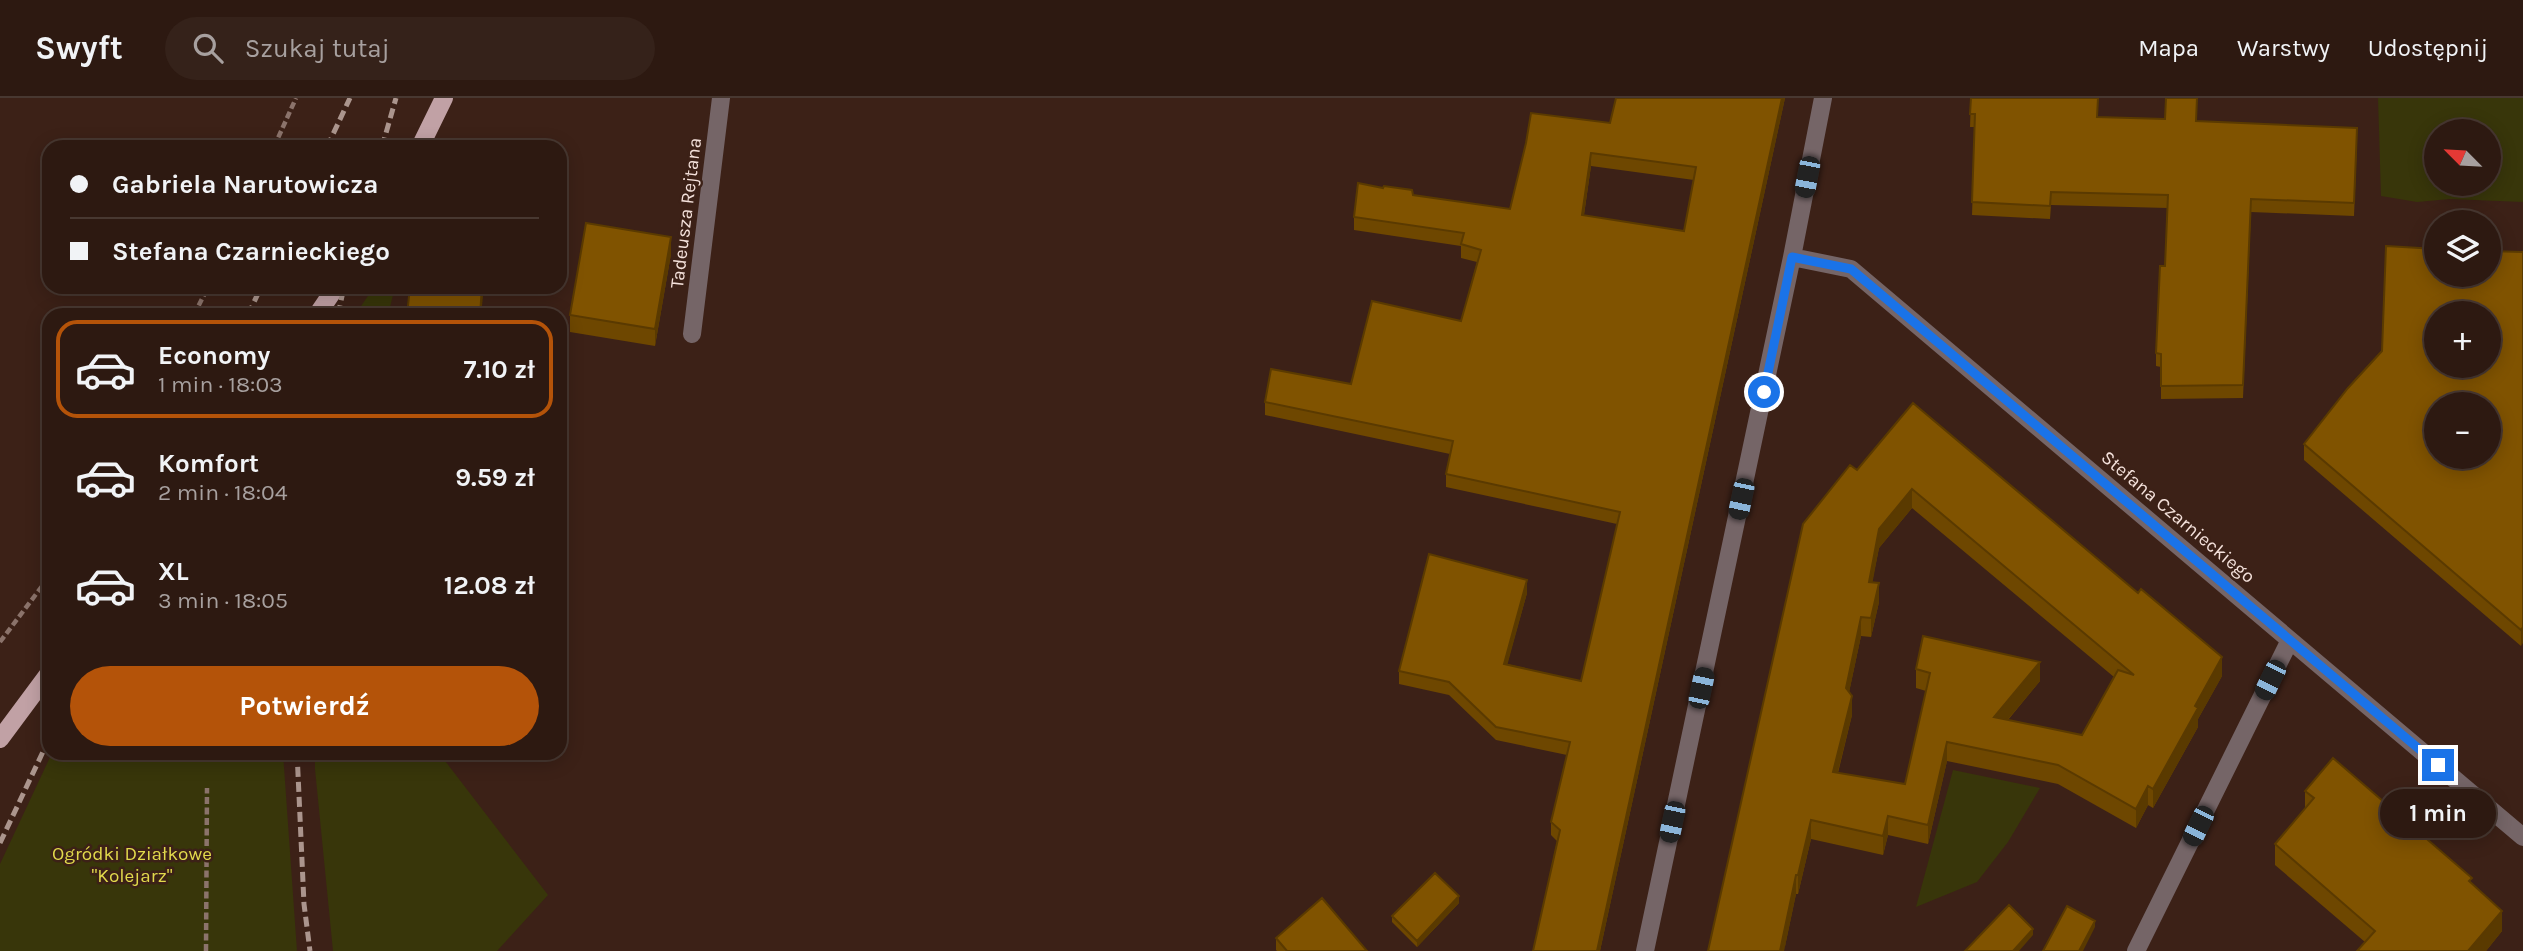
<!DOCTYPE html>
<html lang="pl">
<head>
<meta charset="utf-8">
<style>
  body { margin:0; font-family:Karla,sans-serif; background:#35221a; color:#f1f3f6; height:100vh; display:flex; flex-direction:column; font-size:26px; white-space:nowrap }
  * { box-sizing:border-box; margin:0 }
  p { font-size:23px; color:#a7a09f }
  .icon { flex:none; width:38px; height:38px; fill:none; stroke:currentColor; stroke-width:2; stroke-linecap:round; stroke-linejoin:round }
  .map { position:relative; flex:1; overflow:hidden }
  .drawer { position:absolute; left:42px; top:210px; width:525px; height:452px; display:flex; flex-direction:column; background:#2d1911; border-radius:21px; box-shadow:0 4px 18px #0003,0 0 0 2px #483831 }
  .drawer>* { flex:none }
  .hud { position:absolute; left:42px; top:42px; width:525px; height:154px; border-radius:21px; box-shadow:0 4px 18px #0003,0 0 0 2px #483831; display:grid; align-content:center; height:154px; padding:0 28px; background:#2d1911 }
  .needle { width:46px; rotate:294deg }
  .buttons { position:absolute; left:2424px; top:21px; display:grid; gap:14px }
  .buttons a { display:grid; place-items:center; width:77px; height:77px; border-radius:50%; background:#2d1911; box-shadow:0 4px 18px #0003,0 0 0 2px #483831; font-size:35px }
  .end { position:absolute; width:32px; height:32px; margin:-16px; border:9px solid #1a73e8; background:#fff; box-shadow:0 0 0 4px #fff }
  .from { border-radius:50% }
  .bubble { position:absolute; height:49px; border-radius:24px; background:#2d1911; box-shadow:0 4px 18px #0003,0 0 0 2px #483831; font-size:23px; font-weight:700; line-height:49px; text-align:center }
  .car { position:absolute; width:21px; height:42px; margin:-21px -10px; border-radius:9px; box-shadow:0 0 5px 2px #0007; background:linear-gradient(#222 24%,#8ab4d8 0 40%,#222 0 76%,#8ab4d8 0 86%,#222 0) }
  .hud b { display:flex; align-items:center; gap:24px; height:66px; font-size:26px }
  .hud b+b { border-top:2px solid #483831 }
  .hud i { width:18px; height:18px; background:#f1f3f6 }
  ul { padding:12px 0 0; list-style:none }
  li { display:flex; align-items:center; gap:21px; height:98px; margin:0 14px 10px; padding:0 14px; border:4px solid transparent; border-radius:21px }
  li div { flex:1 }
  li b { display:block; font-size:26px }
  li em { font-style:normal; font-weight:700 }
  li.selected { border-color:#b45309 }
  li>.icon { width:63px; height:63px; stroke-width:1.5 }
  .primary-button { display:flex; gap:14px; margin-top:auto; padding:14px 28px }
  .primary-button a { flex:1; height:80px; border-radius:42px; background:#b45309; color:#fff; font-size:28px; font-weight:700; line-height:80px; text-align:center }
  header { display:flex; align-items:center; gap:42px; box-sizing:border-box; height:98px; padding:0 35px; background:#2d1911; border-bottom:2px solid #483831 }
  header strong { font-size:33px }
  nav { display:flex; gap:38px; margin-inline-start:auto; font-size:24px }
  .search { width:490px; height:63px; background:#35221a; display:flex; align-items:center; gap:18px; box-sizing:border-box; padding:0 24px; border-radius:38px; color:#a7a09f; font-size:26px }
  .map>svg:first-child { display:block }
  .green { fill:#38360a; fill-rule:evenodd }
  .lines { fill:none; stroke-linecap:round; stroke-linejoin:round }
  .path { stroke:#8b736b; stroke-width:4.5; stroke-dasharray:7 3.5; stroke-linecap:butt }
  .street { stroke:#756567; stroke-width:18 }
  .primary { stroke:#c1a1a5; stroke-width:18 }
  .rail { stroke:#ab958d; stroke-width:5; stroke-dasharray:10 5; stroke-linecap:butt }
  .wall { fill:#6e4700; fill-rule:evenodd }
  .shaded-wall { fill:#5a3a00 }
  .building { fill:#805300; stroke:#5a3a00; stroke-width:2; fill-rule:evenodd }
  .route { stroke:#1a73e8; stroke-width:9 }
  .labels { text-anchor:middle; dominant-baseline:central; stroke-width:5; stroke-linejoin:round; paint-order:stroke }
  .street-label { font-size:19px; fill:#f4e1db; stroke:#3c2117 }
  .park-label { font-size:19px; fill:#e2da4c; stroke:#3c2117 }
</style>
</head>
<body>
<header>
<strong>Swyft</strong>
<div class="search"><svg class="icon" aria-label="search" viewBox="0 0 24 24"><circle cx="10" cy="10" r="6"/><path d="M15 15l6 6"/></svg>Szukaj tutaj</div>
<nav><a>Mapa</a><a>Warstwy</a><a>Udostępnij</a></nav>
</header>
<div class="map">
<svg width="2523" height="853" viewBox="0 0 2523 853">
  <rect width="100%" height="100%" fill="#3c2117"/>
  <path class="green" d="M2378,0h145v104l-73,-3 -33,3 -36,-6zM2436,33h52v53h-52z
    M374,189h21l-7,28h-33z
    M52,655h231l14,198h-297v-87z
    M315,655h124l109,142 -51,56h-164l-18,-182z
    M1953,672l87,18 -32,54 -31,40 -61,25z"/>
  <g class="lines">
    <path class="path" d="M274,49l22,-49
      M194,217l14,-28
      M0,544l49,-65
      M206,853l1,-163"/>
    <path class="street" d="M1792,159l59,12 672,568
      M692,236l29,-236
      M1645,853l147,-694 31,-159
      M2136,853l154,-311"/>
    <path class="primary" d="M420,49l24,-49
      M317,217l19,-28
      M0,641l49,-66"/>
    <path class="rail" d="M327,49l23,-49
      M382,49l14,-49
      M248,217l13,-28
      M338,217l6,-28
      M297,654l7,152 6,47
      M0,745l49,-104"/>
  </g>
  <path class="wall" d="M1616,0h169l-185,853h-67l24,-110 -6,-6v-13l16,-67 -71,-15 -47,-45 -50,-11v-13l128,-78 -20,71 74,17 36,-157 -171,-37v-13l4,-20 -185,-39v-13l86,-18 110,-63 16,-59 -16,-4v-12l-107,-16v-13l59,-22 97,14 100,-86zM1591,68l103,14 -10,51 -100,-16z
    M1971,0l127,19 99,4 160,20 -3,75 -103,-4 -8,186 -82,1v-32l-5,-1v-13l9,-87 3,-58 -117,-3 -1,14 -78,-4 3,-88h-5z
    M2523,154l-2,394 -217,-186v-16l78,-93z
    M671,156l-16,92 -85,-14v-17z
    M1913,305l309,273 -24,43v8l-45,81 -5,-3 -12,23 -78,-44 -111,-23 -19,83 -40,-9 -5,20 -72,-16 -13,55h-2l-12,57 73,-481zM1912,410l202,169 -32,58 -74,-15 32,-39 -124,-12v19l10,3 -21,93 -67,-11 14,-58 -3,-23 12,-56 10,1 8,-35 -7,-20 7,-34z
    M2305,693l167,92 30,48 -16,20h-129l8,-9 -90,-77v-21l30,-35z
    M1459,805l-42,44 -25,-25v-6z
    M1276,840l91,13h-90l-1,-1z"/>
  <path class="shaded-wall" d="M1782,0h3l-185,853h-3z
    M1591,55v13l-9,62v-13z
    M671,139v17l-16,92v-17z
    M482,189h2l-3,28h-1z
    M1912,391v19l-33,40 -10,53v-19l10,-53z
    M1527,482v13l-23,84v-13z
    M1879,485v19l-8,35v-19z
    M1861,519v19l-15,71v-19z
    M2523,529v16l-2,3v-16z
    M2222,559v19l-24,43v8l-45,81v-19l42,-83z
    M2040,564v19l-46,55v-19z
    M1852,598v19l-19,76v-19z
    M1947,644v19l-19,83v-19z
    M2148,688v19l-12,23v-19z
    M1888,718v19l-5,20v-19z
    M1811,722v19l-13,55v-19z
    M1796,777v19l-12,57h-4z
    M1459,798v7l-42,44v-6z
    M2502,813v20l-16,20h-18z
    M2095,823v6l-12,24h-4z
    M2033,831v6l-14,16h-6z"/>
  <path class="building" d="M1616,0h166l-185,853h-64l27,-121 -9,-8 19,-80 -74,-15 -47,-45 -50,-11 30,-117 98,26 -23,84 77,17 39,-169 -174,-38 7,-33 -188,-39 6,-33 80,15 21,-83 89,20 20,-71 -20,-6 3,-11 -110,-16 4,-34 25,5 1,-2 28,4 1,5 97,14 16,-66 5,-30 79,10zM1591,55l105,14 -12,64 -102,-16z
    M1971,0h127l-1,19 68,2 1,-21h31l-1,23 161,7 -3,75 -103,-4 -8,186 -82,1v-32l-5,-1 4,-87h5l3,-71 -117,-3 -1,14 -78,-4 3,-88h-5z
    M586,125l85,14 -16,92 -85,-14z
    M2386,148l50,3v26h52v-24l35,1v375l-2,3 -217,-186 44,-56 34,-37zM2436,215h52v53h-52zM2436,306h52v53h-52z
    M410,189h72l-2,28h-73z
    M1913,305l225,190 3,-4 81,68 -27,49 3,2 -45,81 -5,-3 -12,23 -78,-44 -111,-23 -19,83 -40,-9 -5,20 -72,-16 -13,55h-2l-16,76h-72l95,-427 47,-59 7,5zM1912,391l222,186 -16,-5 -36,65 -88,-18 46,-55 -117,-26 -7,33 14,4 -25,111 -72,-12 19,-76 -6,-8 15,-71 10,1 8,-35 -10,-1 10,-53z
    M2333,660l139,120 -3,3 33,30 -34,40h-111l18,-20 -100,-87 39,-46 -9,-7z
    M1435,775l24,23 -42,45 -25,-25z
    M1322,800l45,53h-80l-11,-13z
    M2009,807l24,24 -20,22h-48z
    M2067,808l28,15 -16,30h-36z"/>
  <g class="lines">
    <path class="route" d="M1764,294l28,-135 59,12 587,496"/>
  </g>
  <g class="labels">
    <g class="street-label">
      <text transform="translate(686 115) rotate(-83)">Tadeusza Rejtana</text>
      <text transform="translate(2178 419) rotate(40)">Stefana Czarnieckiego</text>
    </g>
    <g class="park-label">
      <text x="132" y="756">Ogródki Działkowe<tspan x="132" dy="22">"Kolejarz"</tspan></text>
    </g>
  </g>
</svg>
<div class="buttons">
<a><svg class="needle" viewBox="-14 -14 28 28"><path d="M0-13l5 13h-10z" fill="#e53935"/><path d="M0 13l5-13h-10z" fill="#a7a09f"/></svg></a>
<a><svg class="icon" aria-label="layers" viewBox="0 0 24 24"><path d="M12 4l9 5-9 5-9-5zM3 14l9 5 9-5"/></svg></a>
<a>+</a>
<a>−</a>
</div>
<i class="end from" style="left:1764px;top:294px"></i>
<i class="end" style="left:2438px;top:667px"></i>
<div class="bubble" style="left:2380px;top:691px;width:116px">1 min</div>
<i class="car" style="left:1807px;top:79px;rotate:191deg"></i>
<i class="car" style="left:1741px;top:401px;rotate:192deg"></i>
<i class="car" style="left:2270px;top:582px;rotate:206deg"></i>
<i class="car" style="left:1701px;top:590px;rotate:12deg"></i>
<i class="car" style="left:1672px;top:724px;rotate:192deg"></i>
<i class="car" style="left:2198px;top:728px;rotate:206deg"></i>
<div class="hud">
<b><i class="from"></i>Gabriela Narutowicza</b>
<b><i></i>Stefana Czarnieckiego</b>
</div>
<section class="drawer">
<ul>
<li class="selected"><svg class="icon" aria-label="car" viewBox="0 0 24 24"><path d="M5 17H2v-5l4-1 3-4h7l3 4 3 1v5h-3M9 17h6M6 11h13"/><circle cx="7" cy="17" r="2"/><circle cx="17" cy="17" r="2"/></svg><div><b>Economy</b><p>1 min · 18:03</p></div><em>7.10 zł</em></li>
<li><svg class="icon" aria-label="car" viewBox="0 0 24 24"><path d="M5 17H2v-5l4-1 3-4h7l3 4 3 1v5h-3M9 17h6M6 11h13"/><circle cx="7" cy="17" r="2"/><circle cx="17" cy="17" r="2"/></svg><div><b>Komfort</b><p>2 min · 18:04</p></div><em>9.59 zł</em></li>
<li><svg class="icon" aria-label="car" viewBox="0 0 24 24"><path d="M5 17H2v-5l4-1 3-4h7l3 4 3 1v5h-3M9 17h6M6 11h13"/><circle cx="7" cy="17" r="2"/><circle cx="17" cy="17" r="2"/></svg><div><b>XL</b><p>3 min · 18:05</p></div><em>12.08 zł</em></li>
</ul>
<div class="primary-button"><a>Potwierdź</a></div>
</section>
</div>
</body>
</html>
